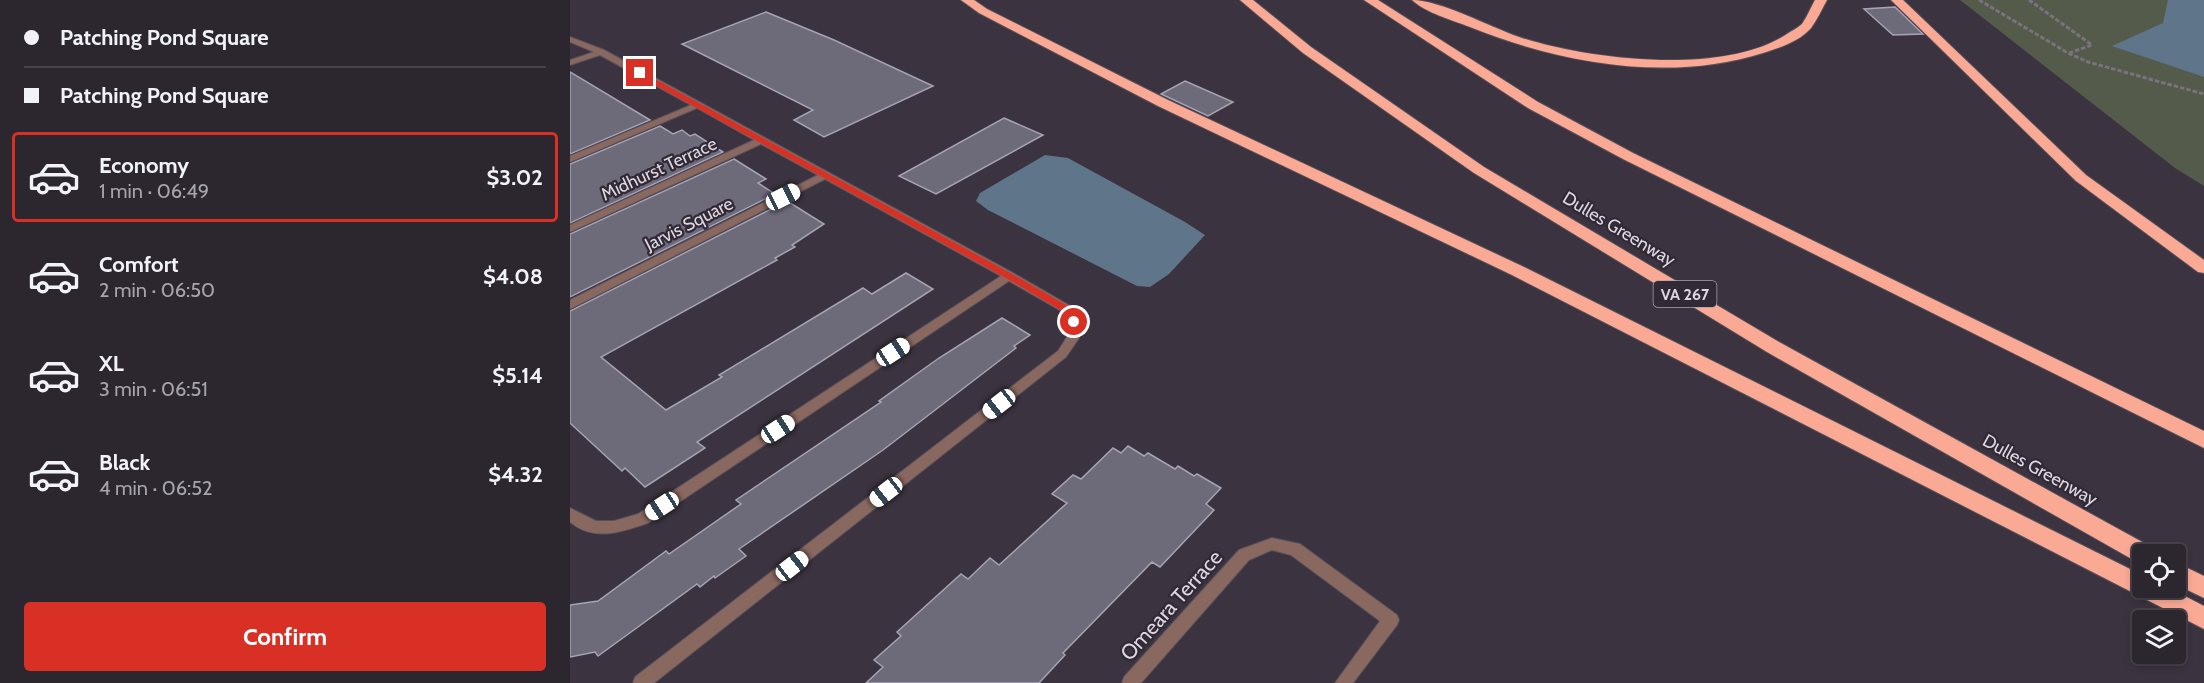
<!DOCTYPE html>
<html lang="en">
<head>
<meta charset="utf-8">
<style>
  body { margin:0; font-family:Cabin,sans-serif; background:#342e37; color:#f1f3f6; height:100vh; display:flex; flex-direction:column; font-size:22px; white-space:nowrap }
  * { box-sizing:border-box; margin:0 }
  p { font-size:20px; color:#a6a5aa }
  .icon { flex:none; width:33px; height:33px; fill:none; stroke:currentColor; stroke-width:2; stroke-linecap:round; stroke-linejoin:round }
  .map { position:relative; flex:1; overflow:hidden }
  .sheet { display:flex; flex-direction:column; background:#2c262f; width:570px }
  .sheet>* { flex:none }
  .hud { display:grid; align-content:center; height:132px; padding:0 24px; background:#2c262f }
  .fabs { position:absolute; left:1562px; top:544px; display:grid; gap:12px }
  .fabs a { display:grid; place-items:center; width:54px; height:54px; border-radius:6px; background:#2c262f; box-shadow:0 3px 9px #0003,0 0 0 2px #48434b; font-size:30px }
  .end { position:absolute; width:27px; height:27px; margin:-14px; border:8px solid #d93025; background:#fff; box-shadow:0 0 0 3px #fff }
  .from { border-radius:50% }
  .car { position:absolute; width:18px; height:36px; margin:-18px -9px; border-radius:8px; box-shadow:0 0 4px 2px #0007; background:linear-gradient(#fff 24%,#345 0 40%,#fff 0 76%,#345 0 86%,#fff 0) }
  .hud b { display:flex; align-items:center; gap:21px; height:57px; font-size:22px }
  .hud b+b { border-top:2px solid #48434b }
  .hud i { width:15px; height:15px; background:#f1f3f6 }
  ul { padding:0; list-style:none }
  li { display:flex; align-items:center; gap:18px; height:90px; margin:0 12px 9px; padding:0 12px; border:3px solid transparent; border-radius:6px }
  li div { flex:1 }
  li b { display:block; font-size:22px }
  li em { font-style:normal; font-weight:700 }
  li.on { border-color:#d93025 }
  li>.icon { width:54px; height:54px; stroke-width:1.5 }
  .primary-button { display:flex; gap:12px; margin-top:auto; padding:12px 24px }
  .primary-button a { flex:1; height:69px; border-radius:6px; background:#d93025; color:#fff; font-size:24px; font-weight:700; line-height:69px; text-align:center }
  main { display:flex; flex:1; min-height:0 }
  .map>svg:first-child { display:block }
  .green { fill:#555b4b }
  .water { fill:#5f768a }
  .building { fill:#6d6a7a; stroke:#a5a3b4; stroke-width:1.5 }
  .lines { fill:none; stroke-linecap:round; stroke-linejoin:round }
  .street-casing { stroke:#58515c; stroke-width:2 }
  .highway-casing { stroke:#58515c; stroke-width:2 }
  .path { stroke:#7a737d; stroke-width:3; stroke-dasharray:4.5 2; stroke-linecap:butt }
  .street { fill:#89685f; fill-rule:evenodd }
  .highway { fill:#faa995; fill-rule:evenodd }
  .route { fill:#d93025 }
  .labels { text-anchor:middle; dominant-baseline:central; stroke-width:4.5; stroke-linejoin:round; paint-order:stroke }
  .shield { fill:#312935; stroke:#a9a4ad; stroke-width:1.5 }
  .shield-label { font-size:16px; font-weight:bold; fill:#ddd8e0 }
  .street-label { font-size:18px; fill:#ddd8e0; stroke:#312935 }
  .near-street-label { font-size:21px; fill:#ddd8e0; stroke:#312935 }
</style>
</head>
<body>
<main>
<section class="sheet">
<div class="hud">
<b><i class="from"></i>Patching Pond Square</b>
<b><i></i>Patching Pond Square</b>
</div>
<ul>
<li class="on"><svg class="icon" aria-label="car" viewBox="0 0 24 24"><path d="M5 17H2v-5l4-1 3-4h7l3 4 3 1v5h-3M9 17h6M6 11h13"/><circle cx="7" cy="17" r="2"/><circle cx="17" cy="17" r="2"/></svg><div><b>Economy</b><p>1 min · 06:49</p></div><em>$3.02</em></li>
<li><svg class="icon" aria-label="car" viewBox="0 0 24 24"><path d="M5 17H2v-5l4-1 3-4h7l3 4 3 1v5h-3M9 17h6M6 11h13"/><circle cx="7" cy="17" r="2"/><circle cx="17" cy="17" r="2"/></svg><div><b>Comfort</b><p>2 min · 06:50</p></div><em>$4.08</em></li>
<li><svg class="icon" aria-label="car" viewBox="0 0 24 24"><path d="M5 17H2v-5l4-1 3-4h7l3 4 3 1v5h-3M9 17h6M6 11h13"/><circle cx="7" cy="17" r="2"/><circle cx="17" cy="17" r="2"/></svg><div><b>XL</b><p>3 min · 06:51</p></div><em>$5.14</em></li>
<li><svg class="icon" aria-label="car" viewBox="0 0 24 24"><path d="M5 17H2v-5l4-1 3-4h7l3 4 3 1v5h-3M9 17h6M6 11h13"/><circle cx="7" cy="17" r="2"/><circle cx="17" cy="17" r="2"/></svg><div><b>Black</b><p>4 min · 06:52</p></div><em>$4.32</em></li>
</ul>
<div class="primary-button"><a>Confirm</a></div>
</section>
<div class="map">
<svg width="1634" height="683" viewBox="0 0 1634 683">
  <rect width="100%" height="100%" fill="#3b333f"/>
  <path class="green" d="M1390,0h244v186l-29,-18z"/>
  <path class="water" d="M1598,0h36v77l-92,-31 51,-23z
    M475,155l23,3 117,64 20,13 -36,39 -19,13 -13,-1 -149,-76 -12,-9 4,-8z"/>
  <path class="building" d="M1325,7l28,27 -30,1 -29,-26z
    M196,12l68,28 99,46 -109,51 -30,-17 19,-10 -131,-66z
    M0,72l80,48 -80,34z
    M615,81l48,21 -25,14 -47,-22z
    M434,118l39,17 -107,59 -37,-18z
    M90,126l13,8 9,-4 8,6 5,-2 28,18 -153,71v-59z
    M164,159l32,20 -8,4 17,11 -205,103v-63z
    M217,201l37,23 -32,21 3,2 -20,11 2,2 -176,97 65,53 56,-33 -3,-2 144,-87 9,6 34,-21 27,16 -236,153 8,6 -60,39 -20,-19 -3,3 -52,-48v-112z
    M432,318l28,17 -16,11 2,2 -133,102 -144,99 7,7 -31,22 -1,-2 -14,11 -3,-3 -99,72 -3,-4 -25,5v-52l28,-4 68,-50 3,3 72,-50 -5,-4 145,-98 -2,-1 60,-43z
    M558,446l16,10 4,-3 27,16 3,-3 16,10 3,-2 24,14 -15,16 8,6 -54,57 -8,-5 -89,91 2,2 -26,28h-173l17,-16 -9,-7 27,-24 -4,-4 64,-58 7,5 22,-21 9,7 68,-62 -15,-9 21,-19 8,4 32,-31 8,5z"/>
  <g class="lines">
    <defs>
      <path id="street" d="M0,37l34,13 409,223 59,34 8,16 -1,15 -13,19 -412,326h-21l2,-6 423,-326 9,-14 1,-14 -5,-11 -54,-31 -361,242c-26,9 -54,19 -78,-1v-14l26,13h18l24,-7 363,-238 -176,-97 -255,130v-9l248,-125 -57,-31 -191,88v-7l184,-85 -57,-32 -127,54v-6l121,-51 -91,-50 -30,10v-5l24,-8 -24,-10z
        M702,538l28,6 97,71 2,5 -2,5 -44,58h-18l45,-62 -89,-66 -19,-5 -23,10 -108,123h-19l2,-6 115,-127z"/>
      <path id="highway" d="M391,0h13l13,9 181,91 356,167 618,308v13h27l35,18v23l-692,-354 -354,-169 -179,-93z
        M670,0h13l58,47 173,120 295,175 374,206 3,7h-14v9l-5,-2 -370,-210 -293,-179 -171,-120z
        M794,0h14l160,102 95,51 571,278v17l-581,-289 -95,-51z
        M842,0c28,0 78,27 107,37 69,23 205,39 268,-3 4,-3 11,-6 15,-10 5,-7 9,-17 13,-24h12c-5,9 -10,20 -16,28 -11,13 -32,20 -48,25 -94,30 -204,10 -293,-26 -18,-7 -44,-14 -58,-27z
        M1321,0h12l183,175 118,85v13l-6,-1 -122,-91z
        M1605,562l29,14v22l-29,-14z"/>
    </defs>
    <use href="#street" class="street-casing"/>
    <use href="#highway" class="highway-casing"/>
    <path class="path" d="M1409,0l89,53 20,9 116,32
      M1459,0l63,45 -23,8"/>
    <use href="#street" class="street"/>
    <use href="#highway" class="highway"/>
  </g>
  <path class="route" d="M67,72h5l370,202 59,34 8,14 -5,4 -3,-1 -7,-13 -58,-34 -369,-203z"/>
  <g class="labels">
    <rect class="shield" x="1083.5" y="281" width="63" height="26" rx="4.5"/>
    <g class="shield-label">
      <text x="1115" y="294">VA 267</text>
    </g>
    <g class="street-label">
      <text transform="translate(89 169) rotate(-25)">Midhurst Terrace</text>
      <text transform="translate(119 224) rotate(-27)">Jarvis Square</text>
      <text transform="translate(1049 229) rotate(31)">Dulles Greenway</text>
      <text transform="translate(1470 470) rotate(29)">Dulles Greenway</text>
    </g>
    <g class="near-street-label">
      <text transform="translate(601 605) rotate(-48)">Omeara Terrace</text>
    </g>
  </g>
</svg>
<div class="fabs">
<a><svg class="icon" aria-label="locate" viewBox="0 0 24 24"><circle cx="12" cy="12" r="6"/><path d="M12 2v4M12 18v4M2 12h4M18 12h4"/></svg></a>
<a><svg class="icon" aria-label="layers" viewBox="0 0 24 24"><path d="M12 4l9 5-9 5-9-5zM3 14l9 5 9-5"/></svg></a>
</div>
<i class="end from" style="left:504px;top:322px"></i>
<i class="end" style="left:70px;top:73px"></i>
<i class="car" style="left:213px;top:197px;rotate:63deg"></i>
<i class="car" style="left:323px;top:352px;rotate:57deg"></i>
<i class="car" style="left:429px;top:404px;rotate:232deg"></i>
<i class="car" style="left:208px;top:429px;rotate:57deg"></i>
<i class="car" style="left:316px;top:492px;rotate:232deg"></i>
<i class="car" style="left:92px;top:506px;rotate:237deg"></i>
<i class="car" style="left:222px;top:566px;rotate:52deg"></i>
</div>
</main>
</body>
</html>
